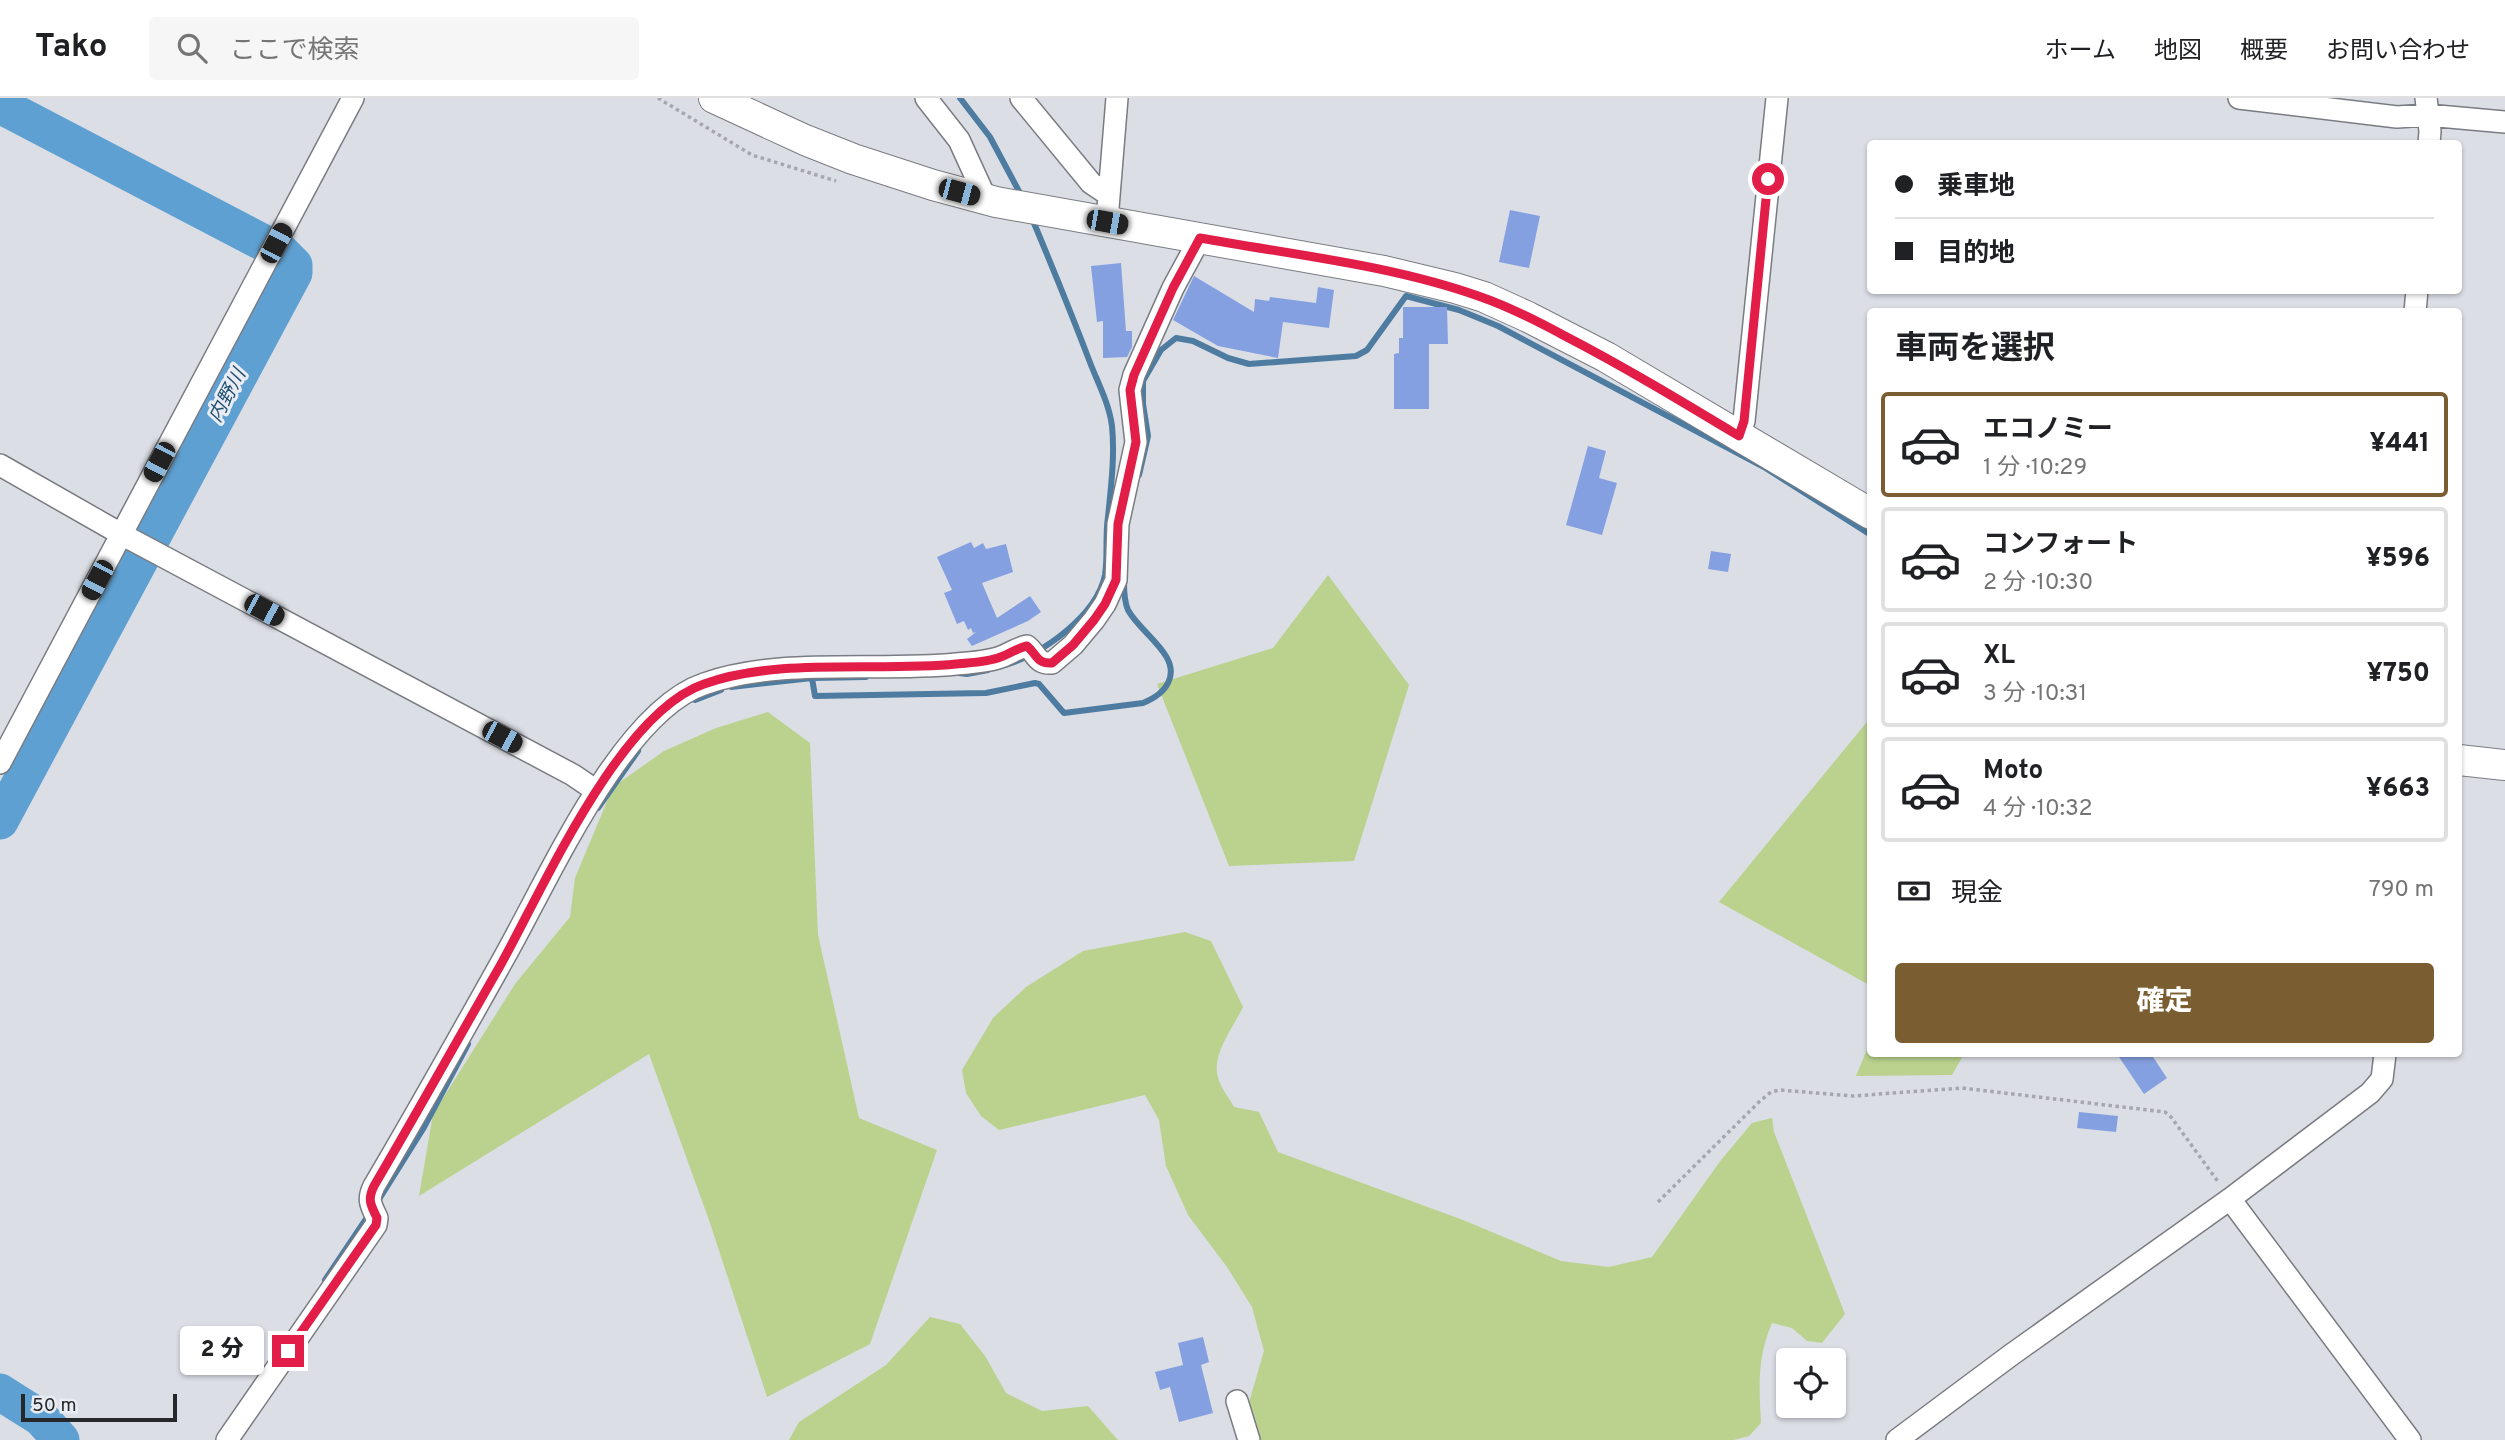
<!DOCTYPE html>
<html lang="ja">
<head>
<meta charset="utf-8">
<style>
  body { margin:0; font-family:Overpass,"Noto Sans JP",sans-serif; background:#f6f6f6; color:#202124; height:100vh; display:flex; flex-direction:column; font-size:26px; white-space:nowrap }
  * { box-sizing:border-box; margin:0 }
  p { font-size:23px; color:#757577 }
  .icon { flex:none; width:38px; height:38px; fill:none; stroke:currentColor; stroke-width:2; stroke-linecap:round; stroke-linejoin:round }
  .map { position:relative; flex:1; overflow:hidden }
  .panel { position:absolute; left:1867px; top:210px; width:595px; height:749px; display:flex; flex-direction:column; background:#fff; border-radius:7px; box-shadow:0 2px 5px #0004 }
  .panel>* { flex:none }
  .hud { position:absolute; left:1867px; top:42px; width:595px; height:154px; border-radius:7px; box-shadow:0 2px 5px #0004; display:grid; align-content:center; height:154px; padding:0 28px; background:#fff }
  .fabs { position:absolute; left:1776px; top:1250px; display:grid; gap:14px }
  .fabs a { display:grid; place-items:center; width:70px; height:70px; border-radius:7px; background:#fff; box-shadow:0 2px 5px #0004; font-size:35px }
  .scale { position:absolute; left:21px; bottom:18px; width:156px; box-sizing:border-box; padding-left:7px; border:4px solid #26272a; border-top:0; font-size:19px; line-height:24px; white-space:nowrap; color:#26272a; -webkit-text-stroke:5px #e9ecf2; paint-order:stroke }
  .end { position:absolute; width:32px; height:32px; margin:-16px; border:9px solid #e11d48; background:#fff; box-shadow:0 0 0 4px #fff }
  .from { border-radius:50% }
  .bubble { position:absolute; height:49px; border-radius:7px; background:#fff; box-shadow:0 2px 5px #0004; font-size:23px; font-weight:800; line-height:49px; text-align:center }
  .car { position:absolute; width:21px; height:42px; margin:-21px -10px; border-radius:9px; box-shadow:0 0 5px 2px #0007; background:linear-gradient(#222 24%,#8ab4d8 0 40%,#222 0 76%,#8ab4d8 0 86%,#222 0) }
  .hud b { display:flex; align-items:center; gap:24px; height:66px; font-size:26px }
  .hud b+b { border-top:2px solid #e0e0e0 }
  .hud i { width:18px; height:18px; background:#202124 }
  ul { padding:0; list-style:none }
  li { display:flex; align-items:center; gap:21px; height:105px; margin:0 14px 10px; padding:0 14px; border:4px solid #e0e0e0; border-radius:7px }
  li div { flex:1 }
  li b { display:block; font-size:26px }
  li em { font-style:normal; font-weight:800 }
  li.on { border-color:#7a5d30 }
  li>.icon { width:63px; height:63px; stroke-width:1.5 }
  h2 { padding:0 28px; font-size:32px; line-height:84px }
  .pay { display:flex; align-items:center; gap:18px; height:77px; padding:0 28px; font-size:26px }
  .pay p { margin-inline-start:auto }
  .button { display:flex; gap:14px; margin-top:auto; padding:14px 28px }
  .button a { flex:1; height:80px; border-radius:7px; background:#7a5d30; color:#fff; font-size:28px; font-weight:800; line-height:80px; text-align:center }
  header { display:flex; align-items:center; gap:42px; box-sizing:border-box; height:98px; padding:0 35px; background:#fff; border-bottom:2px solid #e0e0e0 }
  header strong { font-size:33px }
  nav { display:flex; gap:38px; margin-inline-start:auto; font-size:24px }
  .search { width:490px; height:63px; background:#f6f6f6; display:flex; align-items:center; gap:18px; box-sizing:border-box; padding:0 24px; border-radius:7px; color:#757577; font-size:26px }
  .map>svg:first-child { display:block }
  .green { fill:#bad28d }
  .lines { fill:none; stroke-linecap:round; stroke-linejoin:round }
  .stream { stroke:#4e7ca0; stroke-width:6 }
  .river { stroke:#5fa0d2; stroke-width:37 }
  .building { fill:#85a0e1 }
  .street-casing { stroke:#797c82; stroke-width:24 }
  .secondary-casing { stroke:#797c82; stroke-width:32 }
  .path { stroke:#a5a7ad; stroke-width:3.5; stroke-dasharray:3.5 3.5; stroke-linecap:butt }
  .street { stroke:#fff; stroke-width:21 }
  .secondary { stroke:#fff; stroke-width:30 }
  .route { stroke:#e11d48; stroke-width:9 }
  .labels { text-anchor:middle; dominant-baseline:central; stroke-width:6; stroke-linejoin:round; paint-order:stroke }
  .water-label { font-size:19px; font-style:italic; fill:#1f4f72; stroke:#e9ecf2 }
</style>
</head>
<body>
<header>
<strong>Tako</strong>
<div class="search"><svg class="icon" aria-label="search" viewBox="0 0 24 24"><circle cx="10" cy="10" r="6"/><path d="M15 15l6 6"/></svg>ここで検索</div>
<nav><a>ホーム</a><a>地図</a><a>概要</a><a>お問い合わせ</a></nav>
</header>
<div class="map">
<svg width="2505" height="1342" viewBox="0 0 2505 1342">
  <rect width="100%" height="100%" fill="#dbdee5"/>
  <path class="green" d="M1328,477l81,110 -55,176 -125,5 -72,-182 116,-36z
    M768,614l42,31 8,192 41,183 78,32 -67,194 -103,53 -57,-174 -61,-169 -230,142 14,-82 82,-130 55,-67 5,-39 38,-91 51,-36 52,-23z
    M1871,619v269l-152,-84z
    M1185,834l26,9 32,66c-11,23 -35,51 -23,76 3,8 10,16 14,24l25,5 19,40 185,68 98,41 48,6 43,-10 69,-97 31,-37 20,-5 2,14 71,182 -23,29 -15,-2 -15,-13 -20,-5c-15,35 -13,63 -11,100l-12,13 -15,4h-496l26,-89 -12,-44 -25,-40 -39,-52 -22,-49 -7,-46 -14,-25 -146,35 -18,-14 -15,-23 -4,-23 31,-52 33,-31 57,-36z
    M1871,942v14h93l-12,21 -96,1z
    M930,1219l30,7 25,32 21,37 36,18 46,-5 30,34h-329l10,-18 87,-57z"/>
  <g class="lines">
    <path class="stream" d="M960,0l30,39 32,60
      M1139,377l9,-39 -5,-32v-23l18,-31 15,-12 17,3 35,17 21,6 107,-8 11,-6 39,-54 53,14 39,16 266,141 107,68
      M1005,567c37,-10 92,-50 100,-90 3,-19 0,-39 3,-58 3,-30 7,-61 4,-91 -3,-22 -13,-41 -21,-61 -19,-50 -39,-99 -60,-149
      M958,575l9,1 21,-4
      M812,580l3,18 171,-3 49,-10 4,1 25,29 79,-10c10,-4 20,-10 25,-20 14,-27 -27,-49 -40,-73 -4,-9 -4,-19 -4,-28
      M731,589l81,-9 54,-1
      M695,602l26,-10
      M598,710l40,-57
      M378,1103l45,-72 45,-85
      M325,1182l45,-67"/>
    <path class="river" d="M0,7l281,147 13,13v8l-294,548
      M0,1294l41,26 20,22"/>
  </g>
  <path class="building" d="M1510,112l30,6 -11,52 -30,-6z
    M1121,165l5,68h6v16l-5,10 -24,1v-37l-6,1 -6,-56z
    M1194,178l60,36 1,-13 14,2 1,-4 46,6 2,-16 16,3 -5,38 -46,-6 -5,36 -60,-12 -45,-26z
    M1403,209h44l1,37h-19v65h-35v-55l5,-1v-15h4z
    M1588,348l18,5 -7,27 18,5 -15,52 -36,-10z
    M971,444l3,6 9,-5 3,6 20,-5 7,28 -31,11 15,35 33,-22 11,16 -13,9 -56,25 -5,-7 9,-7 -3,1 -2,-5 -3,2 -4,-9 -7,3 -13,-31 8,-3 -15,-33z
    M1711,453l20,3 -3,18 -20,-3z
    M2117,956h34l16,24 -23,16z
    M2079,1014l39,4 -2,16 -39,-4z
    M1203,1239l6,25 -8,3 12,48 -34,9 -9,-35 -10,3 -5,-18 28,-7 -5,-22z"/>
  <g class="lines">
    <defs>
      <path id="street" d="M926,0l33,42 27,59
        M1021,0l70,85 18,12
        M2239,0l158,19 30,-2 78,7
        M2426,0l4,33 -1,13
        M1108,110l9,-110
        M2415,214l2,-22
        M1739,338l5,-15 33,-323
        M0,367l121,69 452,241 22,15
        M0,665l353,-665
        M2230,1101l180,241
        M1237,1303l12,39
        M227,1342l149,-215 1,-7c-6,-13 -10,-18 -3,-32 45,-76 88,-153 131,-230 42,-74 116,-244 199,-272 77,-27 171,-12 252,-20 13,-1 29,-2 42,-6 10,-3 19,-10 29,-12 10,8 9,18 25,17l21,-18 21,-25 11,-16 11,-24 2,-56 18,-82 -6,-52 4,-15 39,-87 27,-50
        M1897,1342l114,-85 219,-156 140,-106 12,-14 3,-25"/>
      <path id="secondary" d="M714,0l91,42 48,19 80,26 63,17 388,69 71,17 29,9 44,20 78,40 265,157
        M2459,662l46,5"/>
    </defs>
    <use href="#street" class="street-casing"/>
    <use href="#secondary" class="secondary-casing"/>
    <path class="path" d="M658,0l94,57 84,26
      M1658,1104l102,-101 11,-9 9,-2 73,6 109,-8 203,24 6,5 48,66"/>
    <use href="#street" class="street"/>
    <use href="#secondary" class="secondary"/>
  </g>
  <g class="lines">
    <path class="route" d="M288,1253l88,-126 1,-7c-6,-13 -10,-18 -3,-32 43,-73 84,-147 126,-220 43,-77 119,-253 204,-282 75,-27 173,-12 252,-20 13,-1 29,-2 42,-6 10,-3 19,-10 29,-12 10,8 9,18 25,17l21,-18 21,-25 11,-16 11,-24 2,-56 18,-82 -6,-52 4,-15 39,-87 27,-50c94,17 192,27 281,59 29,10 56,24 82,38 60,31 118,66 176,101l5,-15 24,-242"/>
  </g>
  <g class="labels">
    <g class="water-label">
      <text transform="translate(228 298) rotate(-62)">内野川</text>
    </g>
  </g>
</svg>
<div class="fabs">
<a><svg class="icon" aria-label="locate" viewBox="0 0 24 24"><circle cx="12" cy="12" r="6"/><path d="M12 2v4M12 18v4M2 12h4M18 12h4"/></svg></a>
</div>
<div class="scale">50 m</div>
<i class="end from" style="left:1768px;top:81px"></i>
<i class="end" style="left:288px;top:1253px"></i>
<div class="bubble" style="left:180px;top:1228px;width:84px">2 分</div>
<i class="car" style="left:959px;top:94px;rotate:105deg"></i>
<i class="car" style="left:1107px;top:124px;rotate:100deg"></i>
<i class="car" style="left:276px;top:145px;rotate:28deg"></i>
<i class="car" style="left:159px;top:364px;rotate:208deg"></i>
<i class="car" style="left:97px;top:482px;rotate:208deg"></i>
<i class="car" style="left:264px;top:512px;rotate:118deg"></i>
<i class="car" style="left:502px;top:639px;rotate:118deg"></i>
<div class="hud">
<b><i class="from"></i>乗車地</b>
<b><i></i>目的地</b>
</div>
<section class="panel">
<h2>車両を選択</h2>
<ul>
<li class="on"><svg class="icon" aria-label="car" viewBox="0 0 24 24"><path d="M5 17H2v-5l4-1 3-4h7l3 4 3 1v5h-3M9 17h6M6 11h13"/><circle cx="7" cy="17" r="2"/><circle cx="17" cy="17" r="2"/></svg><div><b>エコノミー</b><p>1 分 · 10:29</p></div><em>¥441</em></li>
<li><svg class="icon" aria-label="car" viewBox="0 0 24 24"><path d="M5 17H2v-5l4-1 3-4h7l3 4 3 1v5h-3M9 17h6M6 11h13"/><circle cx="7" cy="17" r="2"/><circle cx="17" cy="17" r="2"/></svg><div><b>コンフォート</b><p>2 分 · 10:30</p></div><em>¥596</em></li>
<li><svg class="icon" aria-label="car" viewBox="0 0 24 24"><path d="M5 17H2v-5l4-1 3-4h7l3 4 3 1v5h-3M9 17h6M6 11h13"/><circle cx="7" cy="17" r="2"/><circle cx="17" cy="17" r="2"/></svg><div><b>XL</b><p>3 分 · 10:31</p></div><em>¥750</em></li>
<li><svg class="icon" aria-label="car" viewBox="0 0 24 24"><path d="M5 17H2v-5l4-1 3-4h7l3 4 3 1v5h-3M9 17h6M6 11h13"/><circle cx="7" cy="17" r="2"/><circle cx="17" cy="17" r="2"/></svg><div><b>Moto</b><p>4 分 · 10:32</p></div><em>¥663</em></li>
</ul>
<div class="pay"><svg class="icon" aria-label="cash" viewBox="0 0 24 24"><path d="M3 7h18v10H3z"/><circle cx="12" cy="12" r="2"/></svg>現金<p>790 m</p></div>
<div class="button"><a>確定</a></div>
</section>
</div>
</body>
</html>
